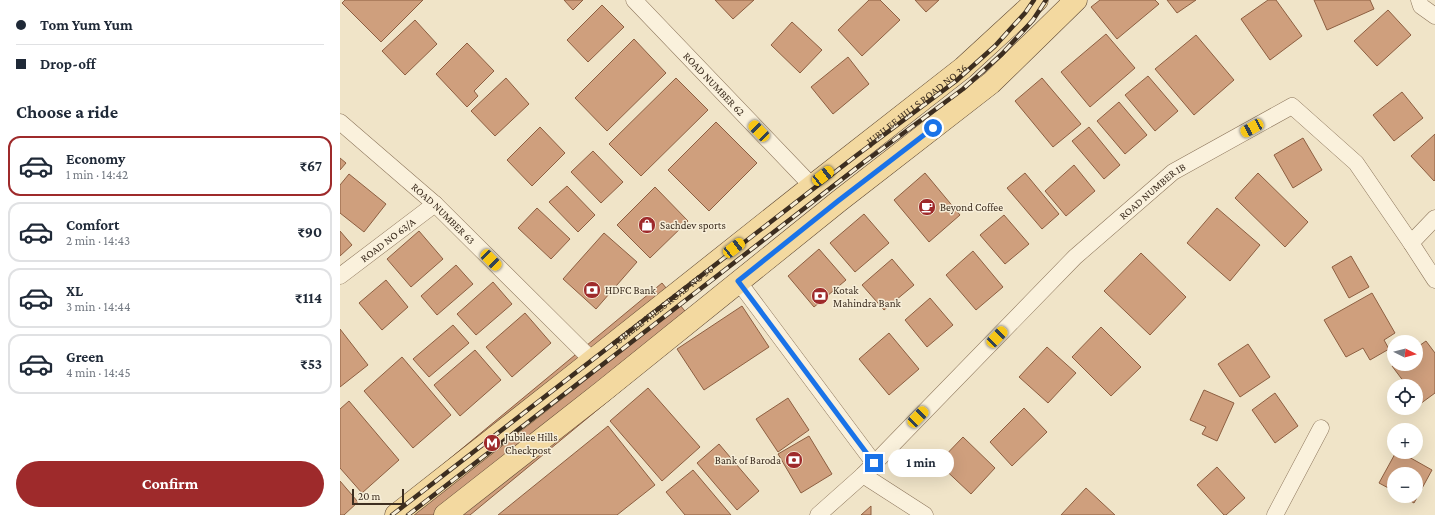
<!DOCTYPE html>
<html lang="en">
<head>
<meta charset="utf-8">
<style>
  body { margin:0; font-family:"Crimson Pro",serif; background:#f2f2f3; color:#1f2937; height:100vh; display:flex; flex-direction:column; font-size:15px; white-space:nowrap }
  * { box-sizing:border-box; margin:0 }
  p { font-size:13px; color:#747a83 }
  .icon { flex:none; width:22px; height:22px; fill:none; stroke:currentColor; stroke-width:2; stroke-linecap:round; stroke-linejoin:round }
  .map { position:relative; flex:1; overflow:hidden }
  .sheet { display:flex; flex-direction:column; background:#fff; width:340px }
  .sheet>* { flex:none }
  .banner { display:grid; align-content:center; height:88px; padding:0 16px; background:#fff }
  .needle { width:26px; rotate:96deg }
  .fabs { position:absolute; left:1047px; top:335px; display:grid; gap:8px }
  .fabs a { display:grid; place-items:center; width:36px; height:36px; border-radius:50%; background:#fff; box-shadow:0 4px 16px #0002; font-size:20px }
  .scale { position:absolute; left:12px; bottom:10px; width:52px; box-sizing:border-box; padding-left:4px; border:2px solid #3d2e20; border-top:0; font-size:11px; line-height:14px; white-space:nowrap; color:#3d2e20; -webkit-text-stroke:3px #f7eed8; paint-order:stroke }
  .end { position:absolute; width:18px; height:18px; margin:-9px; border:5px solid #1a73e8; background:#fff; box-shadow:0 0 0 2px #fff }
  .from { border-radius:50% }
  .bubble { position:absolute; height:28px; border-radius:14px; background:#fff; box-shadow:0 4px 16px #0002; font-size:13px; font-weight:700; line-height:28px; text-align:center }
  .car { position:absolute; width:12px; height:24px; margin:-12px -6px; border-radius:5px; box-shadow:0 0 3px 1px #0007; background:linear-gradient(#f5c518 24%,#345 0 40%,#f5c518 0 76%,#345 0 86%,#f5c518 0) }
  .banner b { display:flex; align-items:center; gap:14px; height:38px; font-size:15px }
  .banner b+b { border-top:1px solid #e0e1e3 }
  .banner i { width:10px; height:10px; background:#1f2937 }
  ul { padding:0; list-style:none }
  li { display:flex; align-items:center; gap:12px; height:60px; margin:0 8px 6px; padding:0 8px; border:2px solid #e0e1e3; border-radius:12px }
  li div { flex:1 }
  li b { display:block; font-size:15px }
  li em { font-style:normal; font-weight:700 }
  li.current { border-color:#9e2a2b }
  li>.icon { width:36px; height:36px; stroke-width:1.5 }
  h2 { padding:0 16px; font-size:18px; line-height:48px }
  .action { display:flex; gap:8px; margin-top:auto; padding:8px 16px }
  .action a { flex:1; height:46px; border-radius:24px; background:#9e2a2b; color:#fff; font-size:16px; font-weight:700; line-height:46px; text-align:center }
  main { display:flex; flex:1; min-height:0 }
  .map>svg:first-child { display:block }
  .building { fill:#cf9f7d; stroke:#8d5f41 }
  .lines { fill:none; stroke-linecap:round; stroke-linejoin:round }
  .street-casing { stroke:#8d765c; stroke-width:17 }
  .primary-casing { stroke:#5b4430; stroke-width:23 }
  .street { stroke:#faf1dc; stroke-width:16 }
  .primary { stroke:#f3d9a0; stroke-width:22 }
  .rail-casing { stroke:#3d2e20; stroke-width:4.5 }
  .rail { stroke:#f7eed8; stroke-width:3; stroke-dasharray:9; stroke-linecap:butt }
  .route { stroke:#1a73e8; stroke-width:5 }
  .labels { text-anchor:middle; dominant-baseline:central; stroke-width:3; stroke-linejoin:round; paint-order:stroke }
  .street-label { font-size:11px; fill:#3d2e20; stroke:#f7eed8 }
  .poi-label { font-size:11px; fill:#3d2e20; stroke:#f7eed8; text-anchor:start }
</style>
</head>
<body>
<main>
<section class="sheet">
<div class="banner">
<b><i class="from"></i>Tom Yum Yum</b>
<b><i></i>Drop-off</b>
</div>
<h2>Choose a ride</h2>
<ul>
<li class="current"><svg class="icon" aria-label="car" viewBox="0 0 24 24"><path d="M5 17H2v-5l4-1 3-4h7l3 4 3 1v5h-3M9 17h6M6 11h13"/><circle cx="7" cy="17" r="2"/><circle cx="17" cy="17" r="2"/></svg><div><b>Economy</b><p>1 min · 14:42</p></div><em>₹67</em></li>
<li><svg class="icon" aria-label="car" viewBox="0 0 24 24"><path d="M5 17H2v-5l4-1 3-4h7l3 4 3 1v5h-3M9 17h6M6 11h13"/><circle cx="7" cy="17" r="2"/><circle cx="17" cy="17" r="2"/></svg><div><b>Comfort</b><p>2 min · 14:43</p></div><em>₹90</em></li>
<li><svg class="icon" aria-label="car" viewBox="0 0 24 24"><path d="M5 17H2v-5l4-1 3-4h7l3 4 3 1v5h-3M9 17h6M6 11h13"/><circle cx="7" cy="17" r="2"/><circle cx="17" cy="17" r="2"/></svg><div><b>XL</b><p>3 min · 14:44</p></div><em>₹114</em></li>
<li><svg class="icon" aria-label="car" viewBox="0 0 24 24"><path d="M5 17H2v-5l4-1 3-4h7l3 4 3 1v5h-3M9 17h6M6 11h13"/><circle cx="7" cy="17" r="2"/><circle cx="17" cy="17" r="2"/></svg><div><b>Green</b><p>4 min · 14:45</p></div><em>₹53</em></li>
</ul>
<div class="action"><a>Confirm</a></div>
</section>
<div class="map">
<svg width="1095" height="515" viewBox="0 0 1095 515">
  <rect width="100%" height="100%" fill="#f0e4c8"/>
  <path class="building" d="M5,0h78l-42,42 -39,-39z
    M224,0h19l-10,10z
    M375,0h39l-21,19z
    M529,0h11l20,20 -38,36 -24,-26z
    M575,0h24l-13,12z
    M760,0h55l4,4 -42,35 -26,-32z
    M827,0h29l-19,13z
    M928,0h8l26,36 -32,24 -29,-41z
    M974,0h56l4,9 -47,21z
    M262,5l22,22 -36,35 -21,-22z
    M1048,10l23,25 -34,31 -23,-25z
    M75,20l22,24 -32,31 -23,-24z
    M452,22l30,28 -22,23 -29,-28z
    M766,34l29,34 -45,39 -29,-35z
    M856,35l38,45 -40,35 -39,-46z
    M294,39l32,34 -59,58 -32,-33z
    M127,43l27,28 -20,20 4,5 -11,11 -31,-33z
    M508,57l21,27 -36,30 -22,-27z
    M808,76l30,35 -23,20 -30,-36z
    M166,78l23,26 -34,32 -24,-25z
    M336,78l32,32 -67,66 -32,-32z
    M702,78l39,46 -28,23 -38,-46z
    M1062,92l21,26 -29,23 -21,-26z
    M779,102l28,33 -22,19 -28,-33z
    M376,122l41,41 -48,48 -41,-41z
    M200,127l25,26 -33,33 -25,-26z
    M749,127l31,38 -16,14 -32,-38z
    M1095,134v46l-1,1 -23,-25z
    M963,138l19,32 -29,18 -19,-33z
    M253,151l30,31 -22,21 -30,-31z
    M0,158l6,5 -6,7z
    M734,165l21,26 -29,25 -21,-25z
    M585,173l35,42 -31,27 -35,-42z
    M685,173l34,41 -17,15 -35,-41z
    M918,173l50,49 -23,25 -50,-49z
    M9,174l37,30 -22,28 -24,-19v-28z
    M227,186l28,29 -17,17 -29,-30z
    M315,187l33,34 -38,37 -33,-33z
    M197,208l33,31 -19,20 -33,-31z
    M877,208l43,37 -30,36 -43,-38z
    M524,214l25,29 -34,29 -25,-29z
    M664,215l25,29 -24,20 -25,-29z
    M0,231l12,14 -12,11z
    M79,231l24,28 -32,28 -24,-28z
    M264,233l33,29 -41,47 -33,-30z
    M479,249l27,31 -32,27 -26,-31z
    M633,251l30,36 -27,23 -30,-35z
    M801,253l45,44 -36,38 -46,-44z
    M1011,256l18,31 -20,11 -17,-31z
    M552,259l22,26 -30,25 -22,-25z
    M116,265l17,19 -36,31 -16,-19z
    M46,280l22,27 -26,23 -23,-27z
    M153,282l19,22 -36,31 -19,-21z
    M322,283l36,44 -228,188h-76l-5,-6z
    M1032,293l23,40 -11,7 5,9 -19,11 -7,-12 -17,9 -22,-37z
    M590,298l23,27 -26,22 -22,-27z
    M402,306l27,41 -65,43 -27,-41z
    M185,313l26,30 -39,34 -26,-30z
    M113,325l16,18 -40,34 -16,-18z
    M761,327l40,40 -30,29 -39,-39z
    M0,329l28,36 -28,22z
    M549,333l30,36 -30,26 -30,-36z
    M1086,341l9,12v40l-15,11 -4,-6v-12h-9l-15,-20 3,-2h21v-16z
    M908,344l22,33 -30,20 -22,-33z
    M707,347l29,26 -28,30 -29,-26z
    M135,350l26,30 -41,36 -26,-31z
    M62,357l49,58 -38,33 -49,-57z
    M308,388l52,59 -38,34 -52,-60z
    M864,390l30,13 -17,38 -15,-7 4,-7 -16,-7z
    M935,393l23,33 -23,17 -23,-33z
    M448,398l21,32 -31,22 -22,-33z
    M9,401l50,59 -37,33 -22,-25v-59z
    M684,408l23,24 -35,34 -22,-24z
    M268,426l47,59 -38,30h-119z
    M469,436l23,38 -31,19 -23,-39z
    M623,437l32,31 -24,26 -33,-31z
    M379,444l40,47 -22,19 -40,-47z
    M1056,452h4l32,18 -18,33 -12,-7h14v-22h-22v17l-15,-8z
    M877,467l28,31 -19,17h-2l-27,-30z
    M353,470l38,45h-46l-19,-23z
    M0,481l18,21 -14,13h-4z
    M746,488l29,27h-54z
    M531,506v9h-10z"/>
  <g class="lines">
    <defs>
      <g id="street">
        <path id="s1" d="M294,0l178,186"/>
        <path d="M1079,0l2,6 14,10"/>
        <path id="s2" d="M0,122l95,82 157,156"/>
        <path d="M1071,243l24,-25"/>
        <path id="s3" d="M0,276l95,-72"/>
        <path d="M398,281l136,182"/>
        <path d="M523,475l62,40"/>
        <path id="s4" d="M478,515l45,-40 212,-218 98,-85 119,-66 64,57 55,80 24,37"/>
        <path d="M935,515l46,-87"/>
      </g>
      <g id="primary">
        <path id="s5" d="M56,515l173,-136 243,-193 151,-118 74,-68"/>
        <path d="M105,515l157,-123 237,-191 152,-118 85,-83"/>
      </g>
    </defs>
    <use href="#street" class="street-casing"/>
    <use href="#primary" class="primary-casing"/>
    <use href="#street" class="street"/>
    <use href="#primary" class="primary"/>
    <defs>
      <g id="rail">
        <path id="s6" d="M52,515l465,-360 99,-74 39,-35 30,-33 9,-13"/>
        <path d="M68,515l455,-352 100,-74 39,-35 31,-34 13,-20"/>
      </g>
    </defs>
    <use href="#rail" class="rail-casing"/>
    <use href="#rail" class="rail"/>
  </g>
  <g class="lines">
    <path class="route" d="M534,463l-136,-182 100,-80 95,-73"/>
  </g>
  <defs>
    <symbol id="cafe-disc" viewBox="-11 -11 22 22"><circle r="9.5" fill="#9e2a2b" stroke="#f7eed8"/><path d="M-5.5-4.5H6V0H3Q3 3.5 0 3.5H-2.5Q-5.5 3.5-5.5 0ZM3-3.2v2h1.7v-2ZM-6 4.5H4V6H-6Z" fill="#fff"/></symbol>
    <symbol id="shop-disc" viewBox="-11 -11 22 22"><circle r="9.5" fill="#9e2a2b" stroke="#f7eed8"/><path d="M-5-2.5h2.3a2.7 3.5 0 0 1 5.4 0H5L5.5 6h-11ZM-1.5-2.5h3a1.5 2.3 0 0 0-3 0Z" fill="#fff"/></symbol>
    <symbol id="bank-disc" viewBox="-11 -11 22 22"><circle r="9.5" fill="#9e2a2b" stroke="#f7eed8"/><path d="M-6-4H6V4H-6ZM0-2.3a2.3 2.3 0 1 0 0 4.6a2.3 2.3 0 1 0 0-4.6Z" fill="#fff"/></symbol>
    <symbol id="metro-disc" viewBox="-11 -11 22 22"><circle r="9.5" fill="#9e2a2b" stroke="#f7eed8"/><path d="M-5.5 5V-5H-3L0 0L3-5H5.5V5H3V-.5L0 4L-3-.5V5Z" fill="#fff"/></symbol>
  </defs>
  <g fill-rule="evenodd">
    <use href="#cafe-disc" x="577" y="197" width="20" height="20"/>
    <use href="#shop-disc" x="297" y="215" width="20" height="20"/>
    <use href="#bank-disc" x="242" y="280" width="20" height="20"/>
    <use href="#bank-disc" x="470" y="286" width="20" height="20"/>
    <use href="#metro-disc" x="142" y="433" width="20" height="20"/>
    <use href="#bank-disc" x="444" y="450" width="20" height="20"/>
  </g>
  <g class="labels">
    <g class="street-label">
      <text stroke="none"><textPath href="#s1" startOffset="116">ROAD NUMBER 62</textPath></text>
      <text stroke="none"><textPath href="#s5" startOffset="663">JUBILEE HILLS ROAD NO 36</textPath></text>
      <text stroke="none"><textPath href="#s4" startOffset="466">ROAD NUMBER 1B</textPath></text>
      <text stroke="none"><textPath href="#s2" startOffset="138">ROAD NUMBER 63</textPath></text>
      <text stroke="none"><textPath href="#s3" startOffset="60">ROAD NO 63/A</textPath></text>
      <text stroke="none"><textPath href="#s6" startOffset="342">JUBILEE HILLS ROAD NO 36</textPath></text>
    </g>
    <g class="poi-label">
      <text x="600" y="207">Beyond Coffee</text>
      <text x="320" y="225">Sachdev sports</text>
      <text x="265" y="290">HDFC Bank</text>
      <text x="493" y="290">Kotak<tspan x="493" dy="13">Mahindra Bank</tspan></text>
      <text x="165" y="437">Jubilee Hills<tspan x="165" dy="13">Checkpost</tspan></text>
      <text x="441" y="460" text-anchor="end">Bank of Baroda</text>
    </g>
  </g>
</svg>
<div class="fabs">
<a><svg class="needle" viewBox="-14 -14 28 28"><path d="M0-13l5 13h-10z" fill="#e53935"/><path d="M0 13l5-13h-10z" fill="#747a83"/></svg></a>
<a><svg class="icon" aria-label="locate" viewBox="0 0 24 24"><circle cx="12" cy="12" r="6"/><path d="M12 2v4M12 18v4M2 12h4M18 12h4"/></svg></a>
<a>+</a>
<a>−</a>
</div>
<div class="scale">20 m</div>
<i class="end from" style="left:593px;top:128px"></i>
<i class="end" style="left:534px;top:463px"></i>
<div class="bubble" style="left:548px;top:449px;width:66px">1 min</div>
<i class="car" style="left:912px;top:128px;rotate:241deg"></i>
<i class="car" style="left:419px;top:131px;rotate:316deg"></i>
<i class="car" style="left:483px;top:176px;rotate:52deg"></i>
<i class="car" style="left:394px;top:248px;rotate:52deg"></i>
<i class="car" style="left:151px;top:260px;rotate:135deg"></i>
<i class="car" style="left:657px;top:337px;rotate:44deg"></i>
<i class="car" style="left:578px;top:417px;rotate:44deg"></i>
</div>
</main>
</body>
</html>
